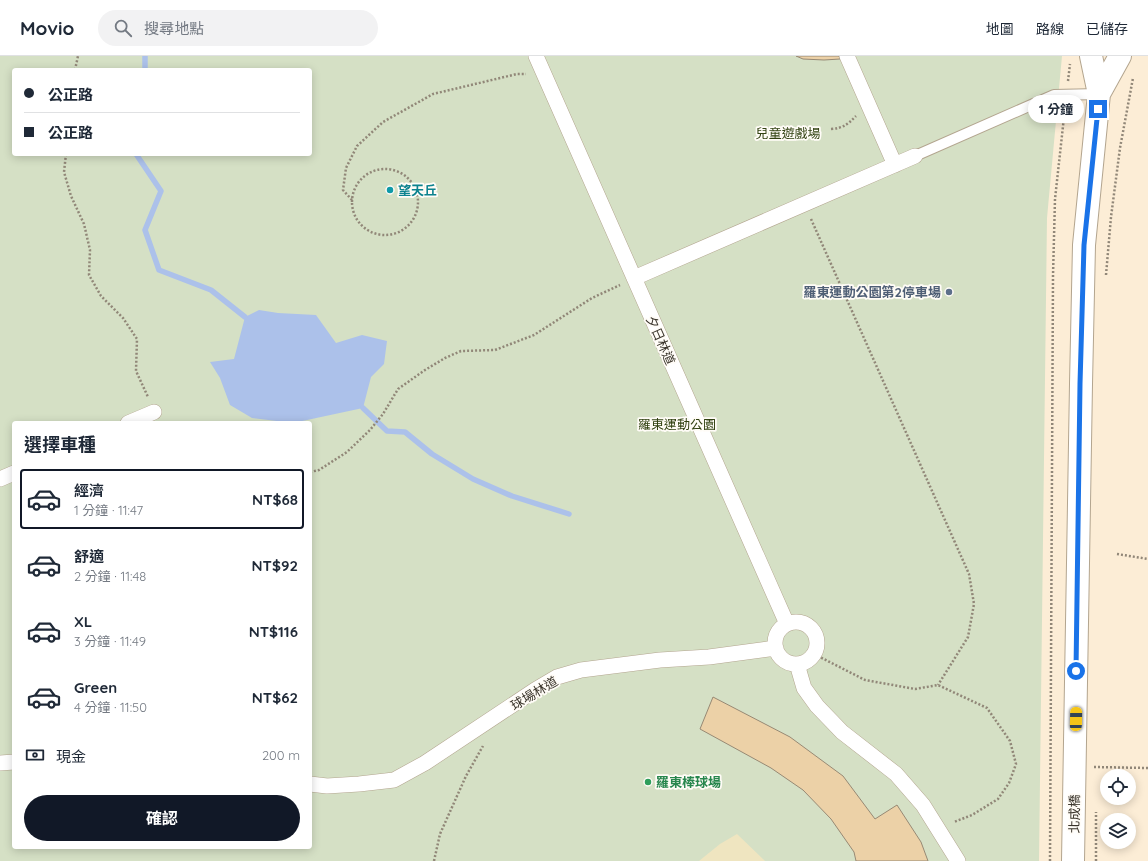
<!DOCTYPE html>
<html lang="zh-TW">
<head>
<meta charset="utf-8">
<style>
  body { margin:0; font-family:Quicksand,"Noto Sans TC",sans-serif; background:#f2f2f3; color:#1f2937; height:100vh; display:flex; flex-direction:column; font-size:15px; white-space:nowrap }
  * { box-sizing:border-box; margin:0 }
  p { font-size:13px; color:#747a83 }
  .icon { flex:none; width:22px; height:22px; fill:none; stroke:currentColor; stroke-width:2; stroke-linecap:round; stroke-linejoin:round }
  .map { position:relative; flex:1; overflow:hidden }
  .side { position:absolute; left:12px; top:365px; width:300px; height:428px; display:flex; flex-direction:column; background:#fff; border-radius:4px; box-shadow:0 2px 10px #0003 }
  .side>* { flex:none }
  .guide { position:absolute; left:12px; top:12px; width:300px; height:88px; border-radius:4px; box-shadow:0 2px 10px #0003; display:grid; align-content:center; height:88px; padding:0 12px; background:#fff }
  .buttons { position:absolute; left:1100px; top:713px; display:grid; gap:8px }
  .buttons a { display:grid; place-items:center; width:36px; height:36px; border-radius:50%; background:#fff; box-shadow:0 2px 10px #0003; font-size:20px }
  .end { position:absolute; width:18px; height:18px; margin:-9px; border:5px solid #1a73e8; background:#fff; box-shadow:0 0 0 2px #fff }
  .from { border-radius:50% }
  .bubble { position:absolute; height:28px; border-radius:14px; background:#fff; box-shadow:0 2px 10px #0003; font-size:13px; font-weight:700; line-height:28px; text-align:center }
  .car { position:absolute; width:12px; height:24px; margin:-12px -6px; border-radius:5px; box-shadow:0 0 3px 1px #0007; background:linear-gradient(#f5c518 24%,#345 0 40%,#f5c518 0 76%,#345 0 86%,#f5c518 0) }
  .guide b { display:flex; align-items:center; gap:14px; height:38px; font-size:15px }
  .guide b+b { border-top:1px solid #e0e1e3 }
  .guide i { width:10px; height:10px; background:#1f2937 }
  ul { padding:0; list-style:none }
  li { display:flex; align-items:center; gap:12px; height:60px; margin:0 8px 6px; padding:0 4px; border:2px solid transparent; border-radius:4px }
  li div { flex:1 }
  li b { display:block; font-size:15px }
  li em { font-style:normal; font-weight:700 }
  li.active { border-color:#111827 }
  li>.icon { width:36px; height:36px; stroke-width:1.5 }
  h2 { padding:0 12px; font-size:18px; line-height:48px }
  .pay { display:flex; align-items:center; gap:10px; height:44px; padding:0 12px; font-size:15px }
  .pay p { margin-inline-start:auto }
  .action { display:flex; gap:8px; margin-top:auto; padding:8px 12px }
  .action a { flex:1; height:46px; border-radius:24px; background:#111827; color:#fff; font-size:16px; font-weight:700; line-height:46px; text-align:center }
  header { display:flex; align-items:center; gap:24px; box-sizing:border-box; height:56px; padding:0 20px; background:#fff; border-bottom:1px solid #e0e1e3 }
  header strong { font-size:19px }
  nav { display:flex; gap:22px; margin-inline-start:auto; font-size:14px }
  .search { width:280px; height:36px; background:#f2f2f3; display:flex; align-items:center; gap:10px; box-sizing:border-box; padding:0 14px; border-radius:22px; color:#747a83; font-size:15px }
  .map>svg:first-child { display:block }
  .green { fill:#d5e0c5; fill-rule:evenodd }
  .sand { fill:#efe5c0 }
  .water { fill:#acc1ea }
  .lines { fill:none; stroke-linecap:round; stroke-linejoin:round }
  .stream { stroke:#acc1ea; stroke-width:5.5 }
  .building { fill:#ecd1a7; stroke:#978974 }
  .service-casing { stroke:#b3a58f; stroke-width:12 }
  .pedestrian-casing { stroke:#b3a58f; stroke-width:16 }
  .tertiary-casing { stroke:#b3a58f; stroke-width:24 }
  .path { stroke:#918778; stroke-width:2.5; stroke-dasharray:2 2; stroke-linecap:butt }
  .service { stroke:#fff; stroke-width:10 }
  .pedestrian { stroke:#fff; stroke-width:15 }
  .tertiary { stroke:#fff; stroke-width:22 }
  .route { stroke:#1a73e8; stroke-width:5 }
  .culture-dot { fill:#0f9aa8; stroke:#fffcf7; stroke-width:1.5 }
  .service-dot { fill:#5c6f8a; stroke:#fffcf7; stroke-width:1.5 }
  .leisure-dot { fill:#2e9e5b; stroke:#fffcf7; stroke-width:1.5 }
  .labels { text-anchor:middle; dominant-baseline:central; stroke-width:3.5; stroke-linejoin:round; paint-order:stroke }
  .park-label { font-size:13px; fill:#314111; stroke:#fffcf7 }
  .culture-label { font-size:13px; font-weight:bold; fill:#0d838f; stroke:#fffcf7; text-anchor:start }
  .service-label { font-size:13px; font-weight:bold; fill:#4e5e75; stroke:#fffcf7; text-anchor:end }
  .street-label { font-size:13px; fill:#39332a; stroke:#fffcf7 }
  .leisure-label { font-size:13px; font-weight:bold; fill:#27864d; stroke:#fffcf7; text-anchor:start }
</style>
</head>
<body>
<header>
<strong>Movio</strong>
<div class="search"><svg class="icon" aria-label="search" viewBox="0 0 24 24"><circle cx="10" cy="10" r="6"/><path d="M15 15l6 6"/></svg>搜尋地點</div>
<nav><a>地圖</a><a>路線</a><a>已儲存</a></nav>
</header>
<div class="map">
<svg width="1148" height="805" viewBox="0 0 1148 805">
  <rect width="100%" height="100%" fill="#fcedd6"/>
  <path class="green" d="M0,0h1062l-15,162 -8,643h-1039zM14,14h296v84h-296zM14,367h296v424h-296z"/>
  <path class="sand" d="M737,778l28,27h-66l21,-17z"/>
  <path class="water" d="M259,254l19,3 38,2 20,28 26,-8 25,6 -3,23 -13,13 -8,31 -70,15 -41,-5 -22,-13 -10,-27 -10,-16 24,-3 11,-42z"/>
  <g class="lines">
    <path class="stream" d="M145,14v-14
      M136,98l25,37 -16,39 14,40 52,20 34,27
      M363,352l24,23 18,1 27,22 41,25 39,17 57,18"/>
  </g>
  <path class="building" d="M796,0h43l1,3 -16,1 -21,-1z
    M713,641l77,40 53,39 32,43 22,-14 24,37 7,19h-72l-2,-9 -23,-33 -28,-29 -32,-22 -71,-39z"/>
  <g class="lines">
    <defs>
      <path id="service" d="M915,100l139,-61 45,-1"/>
      <path id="pedestrian" d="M536,0l251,568
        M847,0l48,109
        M634,222l281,-122
        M128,367l26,-11
        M0,423l14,-6
        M775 587a21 21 0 1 1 42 0a21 21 0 1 1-42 0Z
        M797,608l7,24 13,18 25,26 54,42 27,31 35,56
        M0,707l14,-1
        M310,728l17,2 32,-2 35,-4 31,-17 110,-73 22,-13 24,-7 79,-10 49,-3 67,-9"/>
      <path id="tertiary" d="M1099,38l21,-38
        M1073,805l8,-477 3,-139 15,-151 -8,-38"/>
    </defs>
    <use href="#service" class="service-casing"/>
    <use href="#pedestrian" class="pedestrian-casing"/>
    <use href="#tertiary" class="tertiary-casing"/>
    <path class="path" d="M75,14l3,-14
      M1068,25l2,-17
      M831,73c12,-1 16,-4 25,-13
      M66,98l-2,18 7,24 13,28 6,26 -1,25 12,21 22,22 14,21 -1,32 12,26
      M352 146a33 33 0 1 1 66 0a33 33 0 1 1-66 0Z
      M352,144l-9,-10 3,-22 11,-22 26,-24 50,-28 84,-20h9
      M811,163l158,355 5,30 -6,33 -30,48
      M1106,219l5,-58 9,-69 13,-70
      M310,416l9,-2 28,-18 23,-22 13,-16 15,-25 27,-19 20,-12 16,-7 34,-1 39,-15 58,-37 28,-13
      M1117,498l31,5
      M814,598l51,26 50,9 23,-4 49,23 23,33 6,23 -7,19 -11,16 -26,16 -18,7
      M1094,711l54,1
      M434,805l6,-27 26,-58 17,-30
      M1050,805l3,-585 2,-77 10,-91
      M1096,805v-49"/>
    <use href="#service" class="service"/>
    <use href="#pedestrian" class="pedestrian"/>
    <use href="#tertiary" class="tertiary"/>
  </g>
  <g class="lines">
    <path class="route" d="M1076,615l4,-287 4,-139 14,-136"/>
  </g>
  <circle class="culture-dot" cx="390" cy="134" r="4"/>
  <circle class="service-dot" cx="949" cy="236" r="4"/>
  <circle class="leisure-dot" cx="648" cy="726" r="4"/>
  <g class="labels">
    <g class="park-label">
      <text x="788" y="77">兒童遊戲場</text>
      <text x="677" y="368">羅東運動公園</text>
    </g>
    <g class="culture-label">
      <text x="398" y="134">望天丘</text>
    </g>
    <g class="service-label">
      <text x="941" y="236">羅東運動公園第2停車場</text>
    </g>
    <g class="street-label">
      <text transform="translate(661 284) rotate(66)">夕日林道</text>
      <text transform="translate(534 637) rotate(-31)">球場林道</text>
      <text transform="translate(1074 758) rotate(-89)">北成橋</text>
    </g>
    <g class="leisure-label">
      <text x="656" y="726">羅東棒球場</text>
    </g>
  </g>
</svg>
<div class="buttons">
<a><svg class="icon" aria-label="locate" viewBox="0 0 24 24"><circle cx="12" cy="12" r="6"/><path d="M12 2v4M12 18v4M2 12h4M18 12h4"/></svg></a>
<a><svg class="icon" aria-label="layers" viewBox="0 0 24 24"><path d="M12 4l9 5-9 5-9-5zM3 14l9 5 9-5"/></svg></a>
</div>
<i class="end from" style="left:1076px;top:615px"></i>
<i class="end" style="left:1098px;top:53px"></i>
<div class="bubble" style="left:1028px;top:39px;width:56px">1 分鐘</div>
<i class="car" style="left:1076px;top:663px;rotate:1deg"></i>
<div class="guide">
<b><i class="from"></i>公正路</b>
<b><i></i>公正路</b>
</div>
<section class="side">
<h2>選擇車種</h2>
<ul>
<li class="active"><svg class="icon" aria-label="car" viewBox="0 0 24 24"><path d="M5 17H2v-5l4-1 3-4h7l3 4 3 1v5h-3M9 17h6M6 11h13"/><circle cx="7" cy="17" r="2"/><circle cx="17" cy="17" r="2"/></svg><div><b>經濟</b><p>1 分鐘 · 11:47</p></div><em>NT$68</em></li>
<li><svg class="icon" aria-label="car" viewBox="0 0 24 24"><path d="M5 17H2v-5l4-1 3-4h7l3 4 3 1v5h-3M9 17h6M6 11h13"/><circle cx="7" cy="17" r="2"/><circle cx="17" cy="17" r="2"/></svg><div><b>舒適</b><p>2 分鐘 · 11:48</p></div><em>NT$92</em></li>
<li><svg class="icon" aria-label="car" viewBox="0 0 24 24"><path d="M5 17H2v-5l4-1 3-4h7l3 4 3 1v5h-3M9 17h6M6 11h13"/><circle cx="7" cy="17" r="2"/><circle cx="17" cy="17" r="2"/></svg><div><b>XL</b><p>3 分鐘 · 11:49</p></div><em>NT$116</em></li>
<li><svg class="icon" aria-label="car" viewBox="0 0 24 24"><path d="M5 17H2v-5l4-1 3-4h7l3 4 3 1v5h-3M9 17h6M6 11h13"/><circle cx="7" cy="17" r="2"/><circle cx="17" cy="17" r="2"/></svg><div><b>Green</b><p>4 分鐘 · 11:50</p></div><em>NT$62</em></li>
</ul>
<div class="pay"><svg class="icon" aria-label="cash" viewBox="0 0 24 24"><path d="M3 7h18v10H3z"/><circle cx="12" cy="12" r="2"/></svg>現金<p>200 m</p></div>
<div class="action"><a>確認</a></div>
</section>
</div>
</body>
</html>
